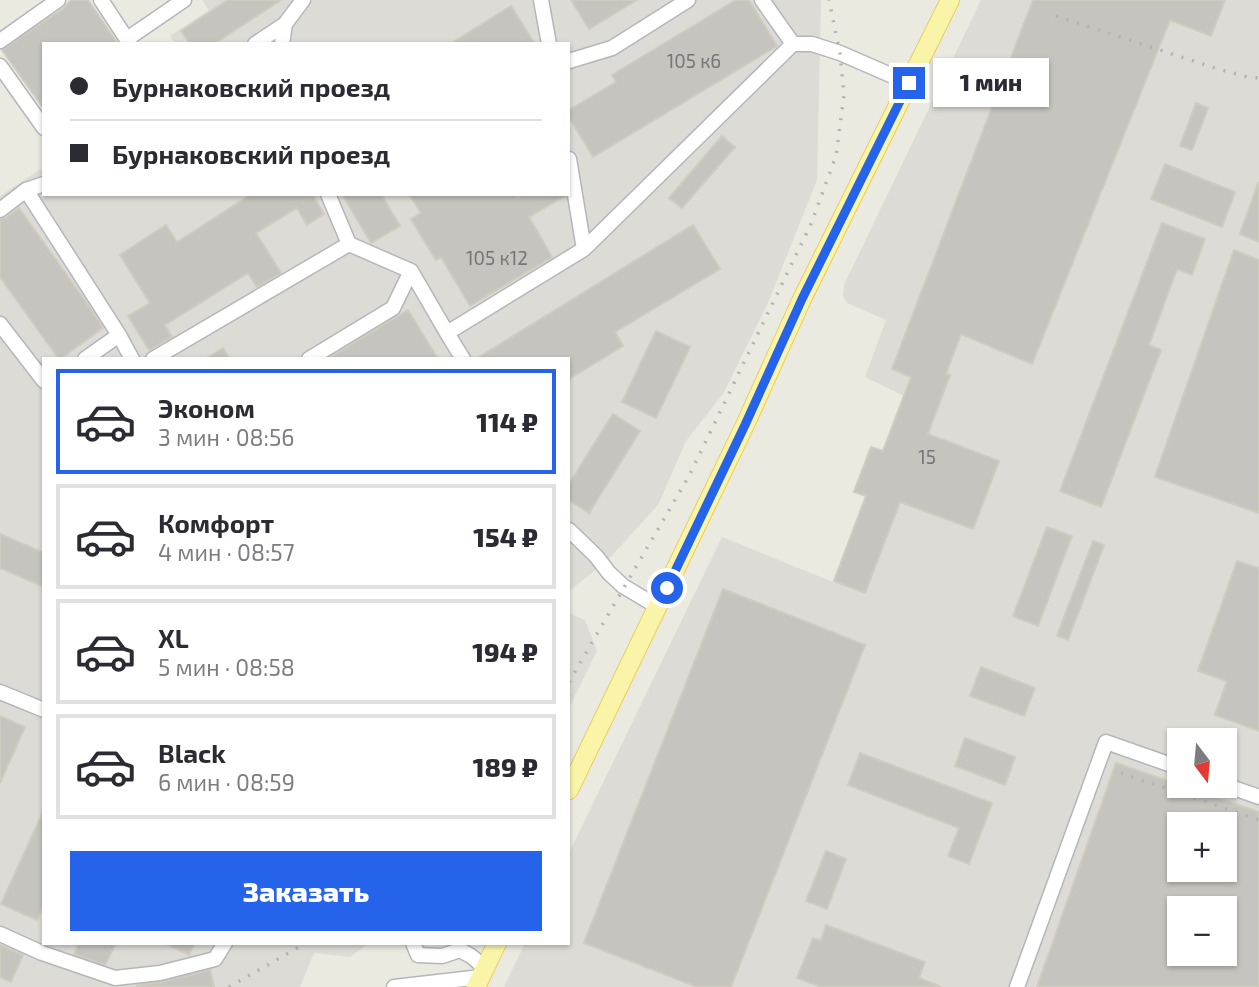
<!DOCTYPE html>
<html lang="ru">
<head>
<meta charset="utf-8">
<style>
  body { margin:0; font-family:"Exo 2",sans-serif; background:#f7f7f7; color:#2b2b33; height:100vh; display:flex; flex-direction:column; font-size:26px; white-space:nowrap }
  * { box-sizing:border-box; margin:0 }
  p { font-size:23px; color:#7c7c81 }
  .icon { flex:none; width:38px; height:38px; fill:none; stroke:currentColor; stroke-width:2; stroke-linecap:round; stroke-linejoin:round }
  .map { position:relative; flex:1; overflow:hidden }
  .details { position:absolute; left:42px; top:357px; width:528px; height:588px; display:flex; flex-direction:column; background:#fff; border-radius:0px; box-shadow:0 2px 5px #0004 }
  .details>* { flex:none }
  .hud { position:absolute; left:42px; top:42px; width:528px; height:154px; border-radius:0px; box-shadow:0 2px 5px #0004; display:grid; align-content:center; height:154px; padding:0 28px; background:#fff }
  .needle { width:46px; rotate:164deg }
  .fabs { position:absolute; left:1167px; top:728px; display:grid; gap:14px }
  .fabs a { display:grid; place-items:center; width:70px; height:70px; border-radius:0px; background:#fff; box-shadow:0 2px 5px #0004; font-size:35px }
  .end { position:absolute; width:32px; height:32px; margin:-16px; border:9px solid #2563eb; background:#fff; box-shadow:0 0 0 4px #fff }
  .from { border-radius:50% }
  .bubble { position:absolute; height:49px; border-radius:0px; background:#fff; box-shadow:0 2px 5px #0004; font-size:23px; font-weight:800; line-height:49px; text-align:center }
  .hud b { display:flex; align-items:center; gap:24px; height:66px; font-size:26px }
  .hud b+b { border-top:2px solid #e1e1e2 }
  .hud i { width:18px; height:18px; background:#2b2b33 }
  ul { padding:12px 0 0; list-style:none }
  li { display:flex; align-items:center; gap:21px; height:105px; margin:0 14px 10px; padding:0 14px; border:4px solid #e1e1e2; border-radius:0px }
  li div { flex:1 }
  li b { display:block; font-size:26px }
  li em { font-style:normal; font-weight:800 }
  li.selected { border-color:#2563eb }
  li>.icon { width:63px; height:63px; stroke-width:1.5 }
  .button { display:flex; gap:14px; margin-top:auto; padding:14px 28px }
  .button a { flex:1; height:80px; border-radius:0px; background:#2563eb; color:#fff; font-size:28px; font-weight:800; line-height:80px; text-align:center }
  .map>svg:first-child { display:block }
  .industrial { fill:#dddbd5; fill-rule:evenodd }
  .building { fill:#c6c4be; stroke:#cfccbf; stroke-width:2; fill-rule:evenodd }
  .lines { fill:none; stroke-linecap:round; stroke-linejoin:round }
  .minor-casing { stroke:#b3b6bb; stroke-width:17 }
  .major-casing { stroke:#e7ce5e; stroke-width:20 }
  .minor { stroke:#fff; stroke-width:14 }
  .major { stroke:#f9f4a8; stroke-width:18 }
  .rail { stroke:#b1b2b2; stroke-width:3.5; stroke-dasharray:2 9; stroke-linecap:butt }
  .route { stroke:#2563eb; stroke-width:9 }
  .labels { text-anchor:middle; dominant-baseline:central; stroke-width:5; stroke-linejoin:round; paint-order:stroke }
  .number-label { font-size:19px; fill:#747678 }
</style>
</head>
<body>
<div class="map">
<svg width="1259" height="987" viewBox="0 0 1259 987">
  <rect width="100%" height="100%" fill="#ebeae1"/>
  <path class="industrial" d="M202,0h619l-4,180 -49,123 -45,91 -37,47 -28,64 -51,56 -38,30v-232h-525v584h325l-19,14 -36,-4 -14,34h-300v-791l44,-29v27h525v-150h-394l-5,-8 39,-26z
    M981,0h278v987h-755l21,-44h44v-90l153,-316 111,45 71,-186 -39,-19 21,-57 -39,-17 -4,-7 1,-11zM1180,740h45v46h-45zM1180,824h45v46h-45zM1180,908h45v46h-45z
    M569,613l16,7 12,31 -28,57z"/>
  <path class="building" d="M71,0h17l30,44h-74v65l-42,-59 62,-42z
    M228,0h53l-67,44h-24l-9,-13z
    M571,0h66l-48,29z
    M736,0h13l28,46 -184,111 -24,-40v-7l47,-28 -4,-7z
    M1033,0h192l-14,36 -41,-16 -138,344 -71,-30 -15,40 4,1 -22,59 71,27 -26,68 -73,-27 -35,91 -31,-12 32,-85 -12,-4 17,-45 12,4 28,-74 -19,-8z
    M511,6l24,38h-85z
    M1196,103l12,5 -16,42 -12,-4z
    M722,136l13,11 -53,61 -13,-10z
    M1165,164l70,28 -13,35 -71,-28z
    M1258,183h1v59l-19,-8z
    M252,194h60l12,20 -17,11 -10,-17 -41,25 25,40 -24,14 -9,-14 -83,52 7,12 -23,13 -21,-34 22,-13 -30,-48 46,-30 11,17z
    M342,194h39l19,32 -29,17z
    M409,194h106l2,4 7,-4h41v2l-36,21 23,40 -82,49 -29,-49 -5,3 -25,-41 10,-6z
    M19,208l65,91 19,29 -43,31h-1l-59,-82v-58l6,-1z
    M1162,223l43,16 -13,36 -15,-6 -28,76 12,5 -60,157 -41,-16z
    M693,225l27,44 -105,63 8,14 -54,33v-20h-93z
    M1234,250l25,10v253l-104,-36z
    M408,310l30,49h-110z
    M656,331l34,16 -34,71 -34,-16z
    M223,348l7,11h-25z
    M613,414l27,17 -51,82 -20,-13v-16z
    M1047,527l25,9 -34,90 -25,-10z
    M0,534l44,19v34l-44,-19z
    M1093,541l11,4 -36,95 -11,-4z
    M1237,561l22,7v163l-44,-16 12,-34 -29,-10z
    M723,589l142,56 -134,342h-34l-113,-44z
    M981,667l54,21 -11,28 -54,-20z
    M0,716l25,11 -25,56z
    M965,738l50,19 -10,28 -50,-19z
    M860,753l132,50 -23,61 -21,-8 11,-28 -111,-43z
    M1116,763l143,49v175h-222zM1180,824h45v46h-45zM1180,908h45v46h-45z
    M44,810v94l-7,16 -36,-16z
    M826,851l20,8 -19,50 -21,-8z
    M826,925l99,37 -6,16 22,9h-120l-24,-9 16,-40 8,3z
    M79,943h37l-11,22 -31,-11z
    M164,943h31l-6,12z
    M0,945l23,10 -12,27 -11,-5z
    M210,970l4,17h-77v-2l25,-3z"/>
  <g class="lines">
    <defs>
      <path id="minor" d="M101,0l29,44
        M541,0l8,44
        M127,39l57,-39
        M0,41l58,-41
        M255,44l30,-20
        M282,44l3,-20 18,-24
        M793,44h19l28,9 69,30
        M569,61l43,-13 76,-48
        M0,66l44,62
        M26,190l93,145 13,24
        M328,194l21,50 62,27 36,62 137,-84 -15,-90
        M0,210l26,-20 18,-6
        M584,249l209,-205 -31,-44
        M0,324l44,57
        M447,333l16,26
        M85,359l34,-24
        M153,359l196,-115
        M309,359l84,-51 18,-37
        M569,530l27,26 13,17 14,13 35,21
        M0,692l44,18
        M1225,785l34,12
        M0,934l42,19 73,25 45,-5 55,-14 10,-16
        M413,943l5,12 24,1 18,-6 11,6 14,12
        M394,987l87,-10
        M1017,987l89,-245 74,26"/>
      <path id="major" d="M569,790l176,-365 57,-126 148,-299
        M476,987l21,-44"/>
    </defs>
    <use href="#minor" class="minor-casing"/>
    <use href="#major" class="major-casing"/>
    <use href="#minor" class="minor"/>
    <use href="#major" class="major"/>
    <path class="rail" d="M1056,16l162,53 30,8 11,1
      M569,682l120,-206 122,-252 25,-68 8,-61 -4,-42 -11,-53
      M1121,773l138,47
      M229,987l77,-44"/>
  </g>
  <g class="lines">
    <path class="route" d="M667,588l78,-163 57,-126 107,-216"/>
  </g>
  <g class="labels">
    <g class="number-label">
      <text x="694" y="60">105 к6</text>
      <text x="497" y="257">105 к12</text>
      <text x="927" y="456">15</text>
    </g>
  </g>
</svg>
<div class="fabs">
<a><svg class="needle" viewBox="-14 -14 28 28"><path d="M0-13l5 13h-10z" fill="#e53935"/><path d="M0 13l5-13h-10z" fill="#7c7c81"/></svg></a>
<a>+</a>
<a>−</a>
</div>
<i class="end from" style="left:667px;top:588px"></i>
<i class="end" style="left:909px;top:83px"></i>
<div class="bubble" style="left:933px;top:58px;width:116px">1 мин</div>
<div class="hud">
<b><i class="from"></i>Бурнаковский проезд</b>
<b><i></i>Бурнаковский проезд</b>
</div>
<section class="details">
<ul>
<li class="selected"><svg class="icon" aria-label="car" viewBox="0 0 24 24"><path d="M5 17H2v-5l4-1 3-4h7l3 4 3 1v5h-3M9 17h6M6 11h13"/><circle cx="7" cy="17" r="2"/><circle cx="17" cy="17" r="2"/></svg><div><b>Эконом</b><p>3 мин · 08:56</p></div><em>114 ₽</em></li>
<li><svg class="icon" aria-label="car" viewBox="0 0 24 24"><path d="M5 17H2v-5l4-1 3-4h7l3 4 3 1v5h-3M9 17h6M6 11h13"/><circle cx="7" cy="17" r="2"/><circle cx="17" cy="17" r="2"/></svg><div><b>Комфорт</b><p>4 мин · 08:57</p></div><em>154 ₽</em></li>
<li><svg class="icon" aria-label="car" viewBox="0 0 24 24"><path d="M5 17H2v-5l4-1 3-4h7l3 4 3 1v5h-3M9 17h6M6 11h13"/><circle cx="7" cy="17" r="2"/><circle cx="17" cy="17" r="2"/></svg><div><b>XL</b><p>5 мин · 08:58</p></div><em>194 ₽</em></li>
<li><svg class="icon" aria-label="car" viewBox="0 0 24 24"><path d="M5 17H2v-5l4-1 3-4h7l3 4 3 1v5h-3M9 17h6M6 11h13"/><circle cx="7" cy="17" r="2"/><circle cx="17" cy="17" r="2"/></svg><div><b>Black</b><p>6 мин · 08:59</p></div><em>189 ₽</em></li>
</ul>
<div class="button"><a>Заказать</a></div>
</section>
</div>
</body>
</html>
